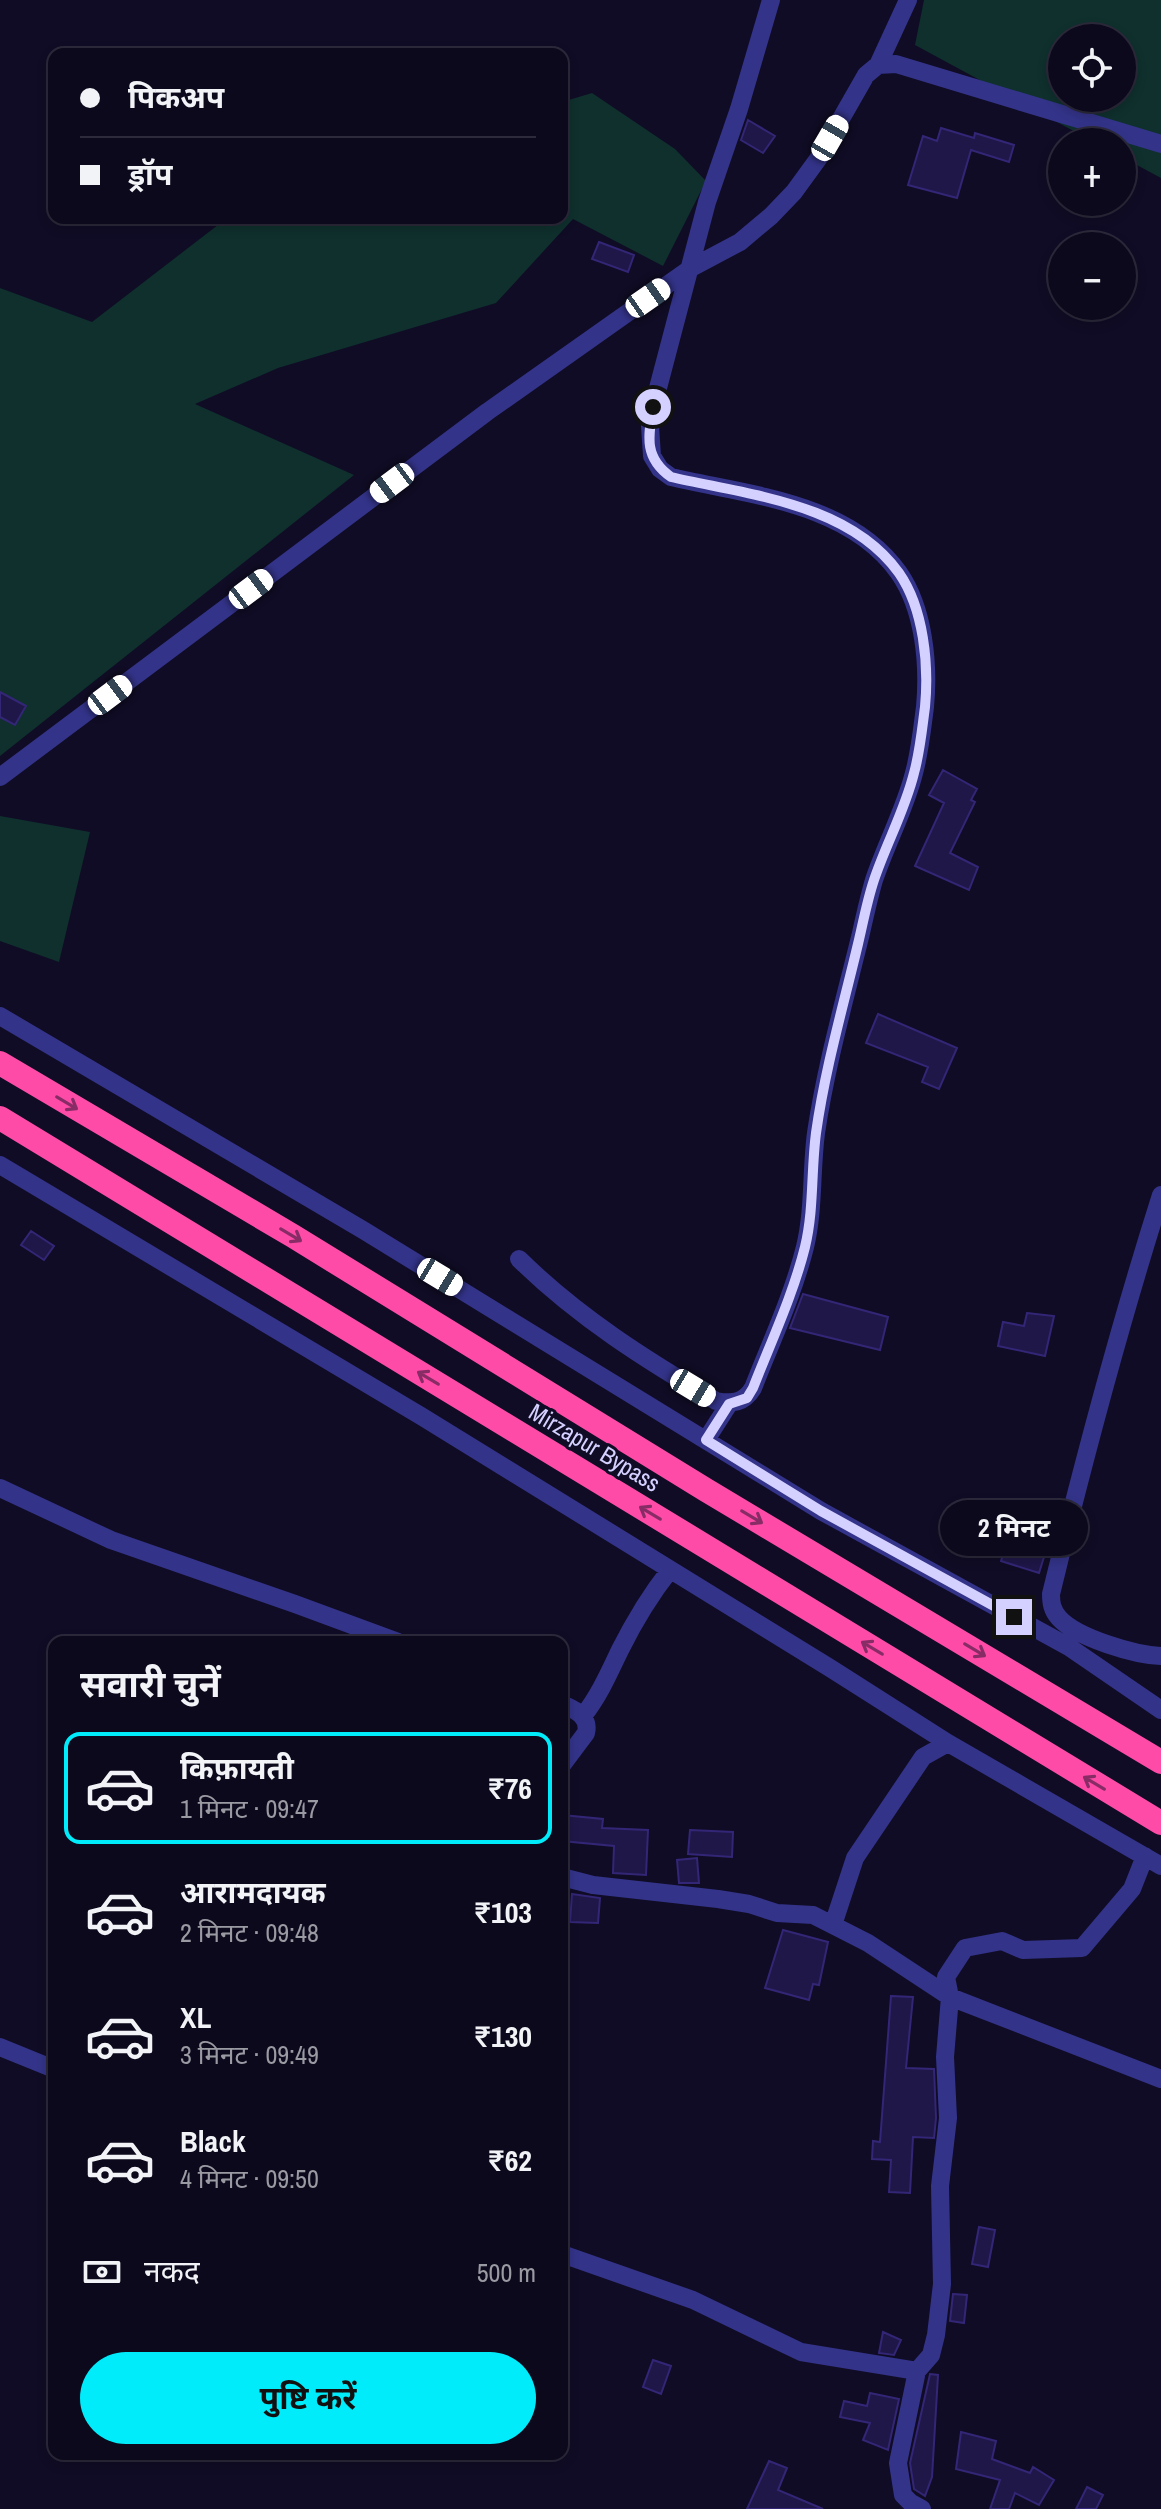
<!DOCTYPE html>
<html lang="hi">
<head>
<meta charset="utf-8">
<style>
  body { margin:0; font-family:"Archivo Narrow","Noto Sans Devanagari",sans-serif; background:#151225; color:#f1f3f6; height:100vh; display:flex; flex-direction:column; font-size:30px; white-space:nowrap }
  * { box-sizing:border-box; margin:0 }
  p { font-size:26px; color:#9a9aa3 }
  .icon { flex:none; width:44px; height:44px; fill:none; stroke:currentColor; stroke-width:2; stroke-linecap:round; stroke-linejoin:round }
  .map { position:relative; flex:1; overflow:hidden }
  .details { position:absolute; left:48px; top:1636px; width:520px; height:824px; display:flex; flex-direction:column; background:#0c091c; border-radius:16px; box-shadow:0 4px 12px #0003,0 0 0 2px #2c2a3b }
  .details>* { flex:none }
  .guide { position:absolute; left:48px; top:48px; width:520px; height:176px; border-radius:16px; box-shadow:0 4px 12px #0003,0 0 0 2px #2c2a3b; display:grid; align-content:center; height:176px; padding:0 32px; background:#0c091c }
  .tools { position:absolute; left:1048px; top:24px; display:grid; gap:16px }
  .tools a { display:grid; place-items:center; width:88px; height:88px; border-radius:50%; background:#0c091c; box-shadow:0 4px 12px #0003,0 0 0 2px #2c2a3b; font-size:40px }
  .end { position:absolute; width:36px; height:36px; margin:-18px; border:10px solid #d4d0ff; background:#111; box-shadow:0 0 0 4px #111 }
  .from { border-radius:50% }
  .bubble { position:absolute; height:56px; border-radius:28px; background:#0c091c; box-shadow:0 4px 12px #0003,0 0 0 2px #2c2a3b; font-size:26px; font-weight:700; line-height:56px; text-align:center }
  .car { position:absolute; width:24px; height:48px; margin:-24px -12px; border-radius:10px; box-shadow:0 0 6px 2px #0007; background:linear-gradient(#fff 24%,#345 0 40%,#fff 0 76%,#345 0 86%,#fff 0) }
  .guide b { display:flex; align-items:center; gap:28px; height:76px; font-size:30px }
  .guide b+b { border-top:2px solid #2c2a3b }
  .guide i { width:20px; height:20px; background:#f1f3f6 }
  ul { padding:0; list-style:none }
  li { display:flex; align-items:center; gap:24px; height:112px; margin:0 16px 12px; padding:0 16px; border:4px solid transparent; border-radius:16px }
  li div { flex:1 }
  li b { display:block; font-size:30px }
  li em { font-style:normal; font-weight:700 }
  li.current { border-color:#00ecfb }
  li>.icon { width:72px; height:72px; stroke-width:1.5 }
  h2 { padding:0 32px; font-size:36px; line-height:96px }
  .pay { display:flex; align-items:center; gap:20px; height:88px; padding:0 32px; font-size:30px }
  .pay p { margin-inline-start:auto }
  .action { display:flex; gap:16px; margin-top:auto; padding:16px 32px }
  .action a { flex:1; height:92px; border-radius:48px; background:#00ecfb; color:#111; font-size:32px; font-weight:700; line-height:92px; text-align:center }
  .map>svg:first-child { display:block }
  .green { fill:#0f302d; fill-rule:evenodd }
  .building { fill:#1f1748; stroke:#332676; stroke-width:2 }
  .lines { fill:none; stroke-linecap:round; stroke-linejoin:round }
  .street { stroke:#333389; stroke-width:18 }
  .highway { stroke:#ff4ba8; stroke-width:24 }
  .oneway { stroke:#882c66 }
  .route { stroke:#d4d0ff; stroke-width:10 }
  .labels { text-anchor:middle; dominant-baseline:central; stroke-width:6; stroke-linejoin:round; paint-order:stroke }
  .street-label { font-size:24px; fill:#d4d0ff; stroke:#100c25 }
</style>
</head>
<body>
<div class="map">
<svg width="1161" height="2509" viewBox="0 0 1161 2509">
  <rect width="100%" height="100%" fill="#100c25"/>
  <path class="green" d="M924,0h237v178l-39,-21v-15h-28l-179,-97zM1062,38h60v60h-60z
    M592,93l83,56 31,32 -43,85 -90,-47 -77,84 -218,65 -83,36 159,71 -354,281v-468l92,34 135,-104h335v-116z
    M0,816l90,16 -31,130 -59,-21z"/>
  <path class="building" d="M748,120l27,16 -12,17 -22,-13z
    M941,128l33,10 1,-5 39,12 -5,17 -38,-12 -14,48 -49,-13 15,-49 14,5z
    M599,242l35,13 -6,17 -36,-13z
    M0,692l26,14 -11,19 -15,-8z
    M943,770l34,19 -6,11 4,2 -25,51 28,14 -9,23 -54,-24 29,-63 -15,-8z
    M878,1014l79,34 -18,41 -17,-7 6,-15 -62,-24z
    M31,1231l23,15 -10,14 -23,-15z
    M803,1294l85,23 -8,33 -90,-22z
    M1027,1313l27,3 -9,40 -47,-10 5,-24 21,4z
    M1016,1513l38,12 -15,48 -38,-12z
    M562,1815l41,4 -1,9 46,2 -2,45 -33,-2 1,-27 -52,-5z
    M690,1830l43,2 -1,25 -44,-3z
    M697,1858l2,25h-20l-2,-23z
    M572,1894l28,4 -2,25 -28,-1z
    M783,1930l45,12 -9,43 -6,-1 -4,16 -44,-12z
    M891,1996l22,1 -7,71 28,1 2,49 -2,20 -21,-1 -3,56 -21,-1 2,-32 -19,-1 1,-18 7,1z
    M979,2227l16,3 -7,37 -16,-3z
    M953,2294l14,1 -3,28 -14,-2z
    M883,2332l18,8 -7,15 -15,-2z
    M653,2360l18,6 -10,28 -18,-7z
    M930,2374l8,1 -6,102 -7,19 -11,-7 -4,-26z
    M870,2393l29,6 -11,51 -25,-10 7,-17 -30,-6 4,-16 23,5z
    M961,2432l35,9 -4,18 38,14 3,-6 21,13 -15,25 -24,-12 -6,16h-19l10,-29 -44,-11z
    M769,2461l18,7 -9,22 45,19h-76z
    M1087,2487l16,8 -7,14h-20z"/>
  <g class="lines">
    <path class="street" d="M878,65l30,-65
      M0,777l487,-365 204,-144 49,-26 31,-26 23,-24 24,-33 48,-84 12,-10 18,-1 265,80
      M0,1016l363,214 458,281 248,136 92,63
      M0,1165l421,251 409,252 118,75 213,123
      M1161,1195c-42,132 -77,264 -110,399 0,9 1,16 8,24 18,20 76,37 102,38
      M519,1259c59,58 127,101 197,142 17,3 28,2 37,-13 18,-46 40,-93 52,-141 9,-37 6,-76 11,-114 10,-68 29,-134 45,-200 4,-18 8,-36 13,-53 12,-36 31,-71 40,-107 6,-22 8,-44 11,-66 4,-43 -1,-98 -26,-134 -50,-71 -151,-78 -228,-96l-11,-8 -8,-13 -2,-30 3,-19 54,-205 32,-93 32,-109
      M706,1440l23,-36
      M0,1488l111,52 184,64 103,38
      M562,1704c13,6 28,12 24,29l-24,32
      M583,1716c16,-20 26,-43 37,-66 14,-28 31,-56 50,-80
      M562,1877l31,8 125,14 31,5 28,9 36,2 55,28 82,54 211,82
      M833,1925l22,-67 68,-101 25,-14
      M0,2047l54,22
      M562,2254l131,46 108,52 116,19
      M922,2509l-11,-6 -8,-8 -5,-32 19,-92 14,-16 5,-20 6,-51 -2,-98 8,-68 -3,-61 5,-60 -4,-20 19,-29 37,-7 21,9 59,-2 50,-59 13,-33"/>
    <path class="highway" d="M0,1063l293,173 413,254 455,272
      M0,1118l1161,705"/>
  </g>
  <defs><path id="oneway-shaft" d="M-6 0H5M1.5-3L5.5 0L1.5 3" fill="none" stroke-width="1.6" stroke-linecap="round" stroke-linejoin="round" transform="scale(2)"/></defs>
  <g class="oneway">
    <use href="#oneway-shaft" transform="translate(67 1103) rotate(31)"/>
    <use href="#oneway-shaft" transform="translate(291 1235) rotate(31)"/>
    <use href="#oneway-shaft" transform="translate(428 1378) rotate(-149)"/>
    <use href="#oneway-shaft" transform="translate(650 1513) rotate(-149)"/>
    <use href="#oneway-shaft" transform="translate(752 1517) rotate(31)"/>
    <use href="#oneway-shaft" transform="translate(872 1648) rotate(-149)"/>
    <use href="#oneway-shaft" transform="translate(975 1650) rotate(31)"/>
    <use href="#oneway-shaft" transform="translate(1094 1783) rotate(-149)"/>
  </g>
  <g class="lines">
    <path class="route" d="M653,407c-5,30 -9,51 18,70 77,18 178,26 228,96 25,36 30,92 26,134 -3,22 -5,45 -11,66 -9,37 -28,71 -40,107 -7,21 -11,43 -16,64 -15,63 -33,125 -42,189 -5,38 -2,77 -11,114 -12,48 -34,95 -52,141l-6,10 -18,6 -23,36 115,71 193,106"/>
  </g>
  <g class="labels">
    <g class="street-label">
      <text transform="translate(595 1447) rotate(31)">Mirzapur Bypass</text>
    </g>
  </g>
</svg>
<div class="tools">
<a><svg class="icon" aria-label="locate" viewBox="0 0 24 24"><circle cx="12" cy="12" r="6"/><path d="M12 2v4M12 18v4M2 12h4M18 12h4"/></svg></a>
<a>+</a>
<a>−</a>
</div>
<i class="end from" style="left:653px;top:407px"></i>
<i class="end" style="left:1014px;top:1617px"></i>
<div class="bubble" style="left:940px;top:1500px;width:148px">2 मिनट</div>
<i class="car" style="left:830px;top:138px;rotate:30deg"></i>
<i class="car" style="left:648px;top:298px;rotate:55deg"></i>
<i class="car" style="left:392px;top:483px;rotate:233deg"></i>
<i class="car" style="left:251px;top:589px;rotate:53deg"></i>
<i class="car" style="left:110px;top:695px;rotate:53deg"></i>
<i class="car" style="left:440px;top:1277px;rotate:121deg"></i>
<i class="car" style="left:693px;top:1388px;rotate:121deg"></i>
<div class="guide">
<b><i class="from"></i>पिकअप</b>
<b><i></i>ड्रॉप</b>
</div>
<section class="details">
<h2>सवारी चुनें</h2>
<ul>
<li class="current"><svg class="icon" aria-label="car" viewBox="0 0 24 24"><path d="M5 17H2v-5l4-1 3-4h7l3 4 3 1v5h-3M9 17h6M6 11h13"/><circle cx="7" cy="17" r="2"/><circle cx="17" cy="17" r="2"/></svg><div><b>किफ़ायती</b><p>1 मिनट · 09:47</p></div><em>₹76</em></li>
<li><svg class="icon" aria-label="car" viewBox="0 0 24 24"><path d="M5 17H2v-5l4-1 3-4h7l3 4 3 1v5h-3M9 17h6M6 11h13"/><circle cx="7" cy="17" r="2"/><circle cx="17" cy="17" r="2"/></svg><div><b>आरामदायक</b><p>2 मिनट · 09:48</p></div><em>₹103</em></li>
<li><svg class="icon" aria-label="car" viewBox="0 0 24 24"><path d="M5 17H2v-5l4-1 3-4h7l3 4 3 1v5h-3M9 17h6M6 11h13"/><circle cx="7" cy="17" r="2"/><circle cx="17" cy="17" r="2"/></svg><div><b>XL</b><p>3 मिनट · 09:49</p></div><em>₹130</em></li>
<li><svg class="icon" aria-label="car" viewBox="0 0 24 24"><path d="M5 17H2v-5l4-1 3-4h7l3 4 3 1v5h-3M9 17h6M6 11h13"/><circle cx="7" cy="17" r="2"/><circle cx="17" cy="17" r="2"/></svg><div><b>Black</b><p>4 मिनट · 09:50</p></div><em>₹62</em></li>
</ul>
<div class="pay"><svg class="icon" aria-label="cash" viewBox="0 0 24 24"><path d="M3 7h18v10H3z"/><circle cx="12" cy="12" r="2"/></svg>नकद<p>500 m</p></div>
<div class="action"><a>पुष्टि करें</a></div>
</section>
</div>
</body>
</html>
